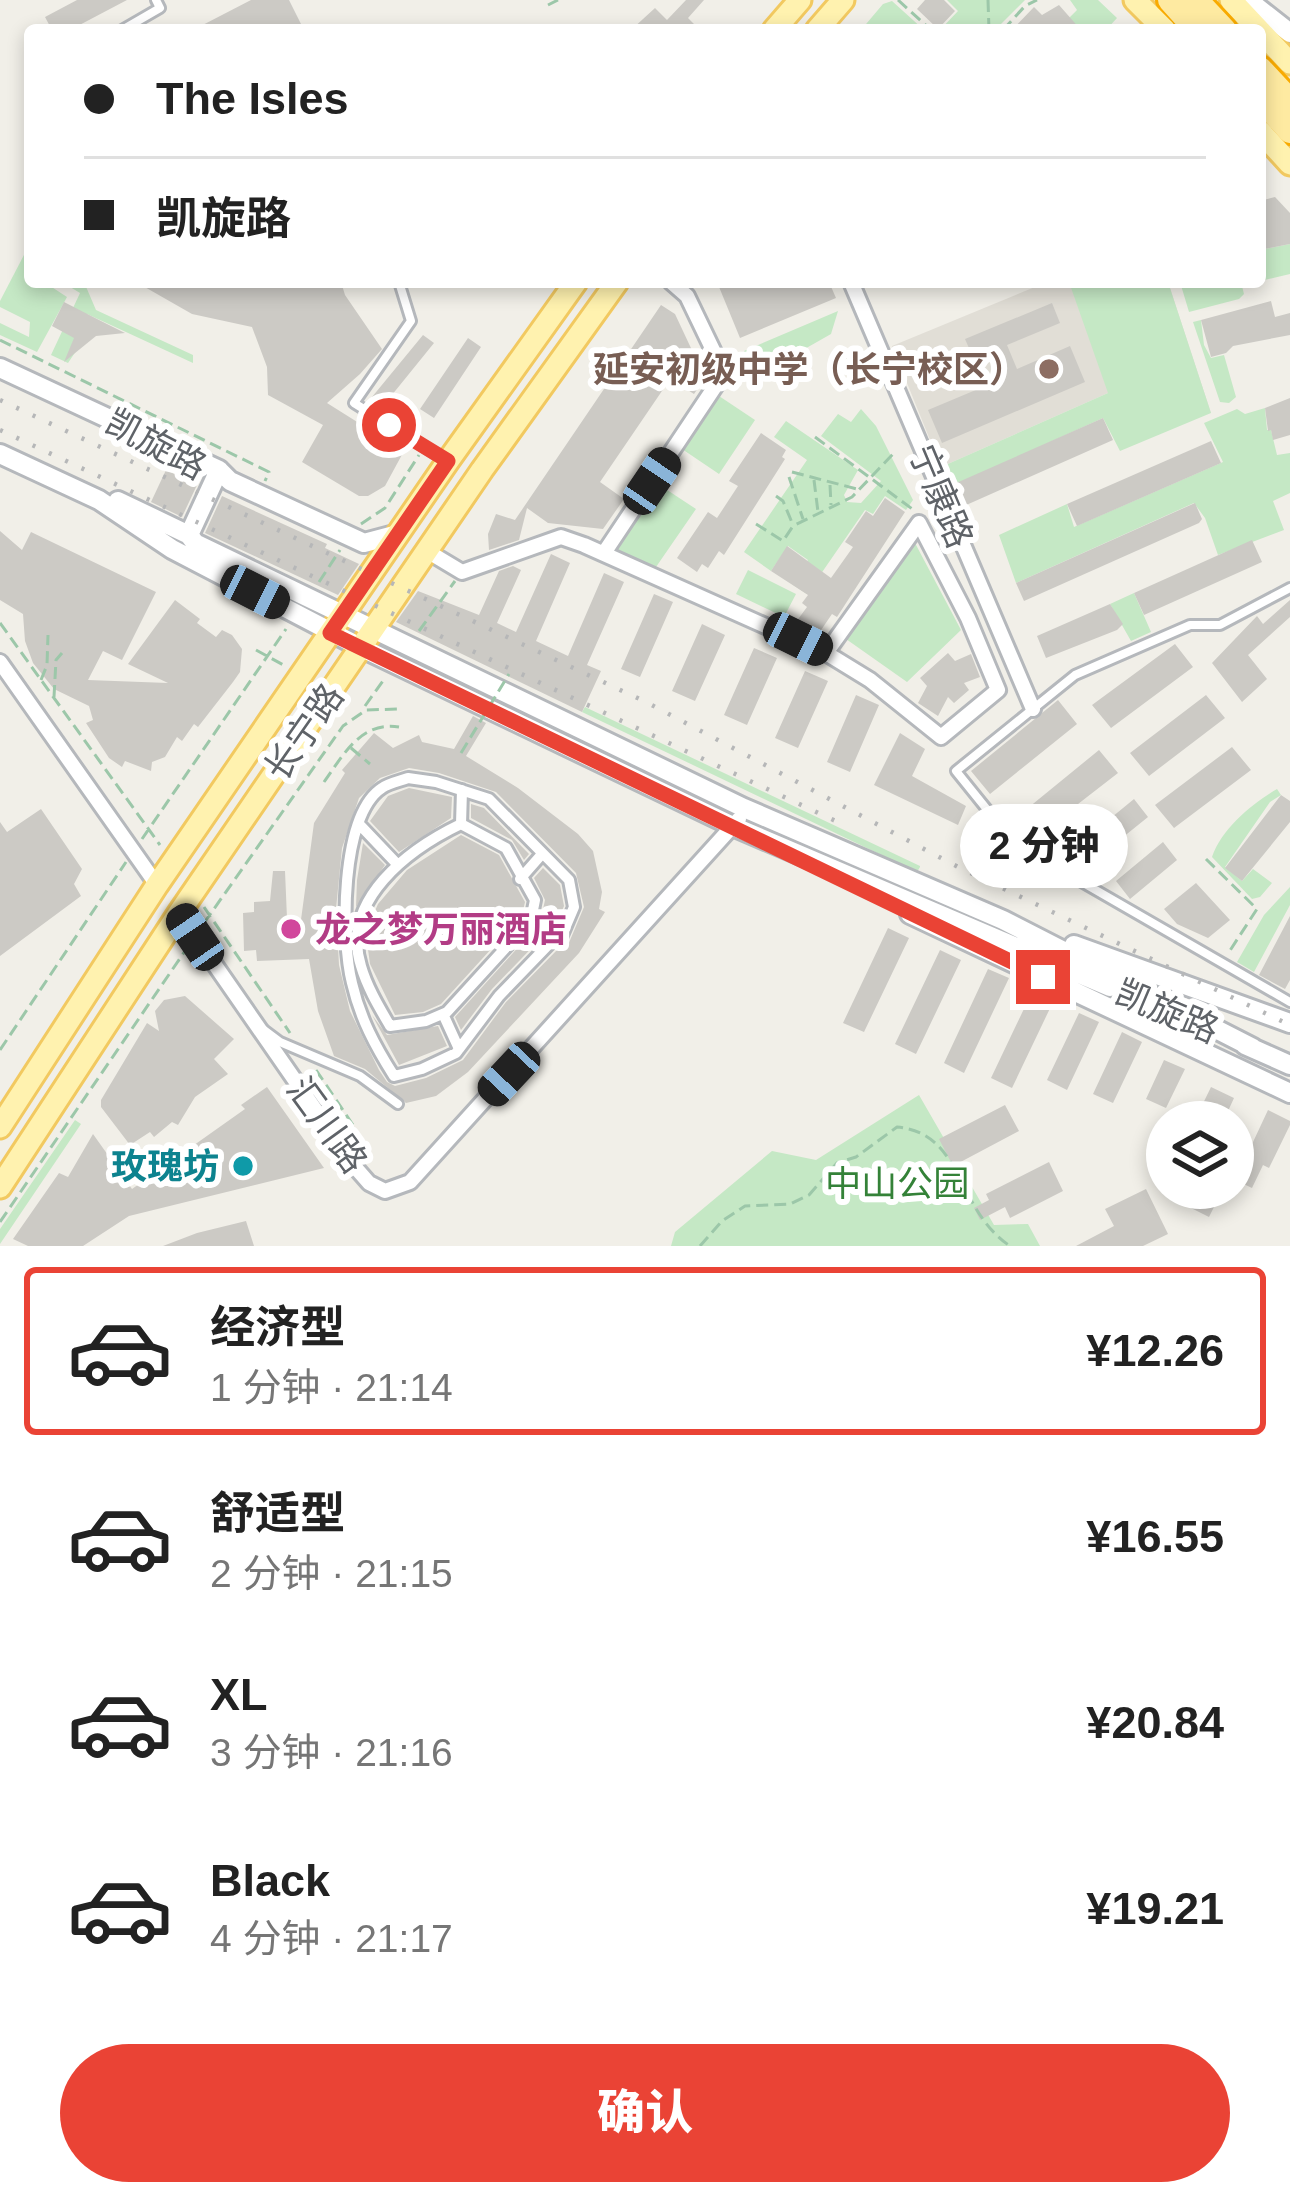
<!DOCTYPE html>
<html lang="zh">
<head>
<meta charset="utf-8">
<style>
  body { margin:0; font-family:Helvetica,"Noto Sans SC",sans-serif; background:#f6f6f6; color:#222; height:100vh; display:flex; flex-direction:column; font-size:45px; white-space:nowrap }
  * { box-sizing:border-box; margin:0 }
  p { font-size:39px; color:#767676 }
  .icon { flex:none; width:66px; height:66px; fill:none; stroke:currentColor; stroke-width:2; stroke-linecap:round; stroke-linejoin:round }
  .map { position:relative; height:1246px; overflow:hidden }
  .details { display:flex; flex-direction:column; background:#fff; flex:1 }
  .details>* { flex:none }
  .banner { position:absolute; left:24px; top:24px; width:1242px; height:264px; border-radius:12px; box-shadow:0 6px 18px #0003; display:grid; align-content:center; height:264px; padding:0 60px; background:#fff }
  .fabs { position:absolute; left:1146px; top:1101px; display:grid; gap:24px }
  .fabs a { display:grid; place-items:center; width:108px; height:108px; border-radius:50%; background:#fff; box-shadow:0 6px 18px #0003; font-size:60px }
  .end { position:absolute; width:54px; height:54px; margin:-27px; border:15px solid #ea4335; background:#fff; box-shadow:0 0 0 6px #fff }
  .from { border-radius:50% }
  .bubble { position:absolute; height:84px; border-radius:42px; background:#fff; box-shadow:0 6px 18px #0003; font-size:39px; font-weight:800; line-height:84px; text-align:center }
  .car { position:absolute; width:36px; height:72px; margin:-36px -18px; border-radius:15px; box-shadow:0 0 9px 3px #0007; background:linear-gradient(#222 24%,#8ab4d8 0 40%,#222 0 76%,#8ab4d8 0 86%,#222 0) }
  .banner b { display:flex; align-items:center; gap:42px; height:114px; font-size:45px }
  .banner b+b { border-top:3px solid #e0e0e0 }
  .banner i { width:30px; height:30px; background:#222 }
  ul { padding:21px 0 0; list-style:none }
  li { display:flex; align-items:center; gap:36px; height:168px; margin:0 24px 18px; padding:0 36px; border:6px solid transparent; border-radius:12px }
  li div { flex:1 }
  li b { display:block; font-size:45px }
  li em { font-style:normal; font-weight:800 }
  li.active { border-color:#ea4335 }
  li>.icon { width:108px; height:108px; stroke-width:1.5 }
  .cta { display:flex; gap:24px; margin-top:auto; padding:24px 60px }
  .cta a { flex:1; height:138px; border-radius:72px; background:#ea4335; color:#fff; font-size:48px; font-weight:800; line-height:138px; text-align:center }
  .map>svg:first-child { display:block }
  .education { fill:#e1ded6 }
  .green { fill:#c5e8c5 }
  .building { fill:#cccac5; fill-rule:evenodd }
  .lines { fill:none; stroke-linecap:round; stroke-linejoin:round }
  .service-casing { stroke:#b5b8bc; stroke-width:14 }
  .pedestrian-casing { stroke:#b5b8bc; stroke-width:16 }
  .minor-casing { stroke:#b5b8bc; stroke-width:20 }
  .tertiary-casing { stroke:#b5b8bc; stroke-width:24 }
  .primary-casing { stroke:#f2c960; stroke-width:27 }
  .trunk-casing { stroke:#f9ab00; stroke-width:30 }
  .path { stroke:#9cc7a9; stroke-width:3; stroke-dasharray:12 6; stroke-linecap:butt }
  .service { stroke:#fff; stroke-width:8 }
  .pedestrian { stroke:#fff; stroke-width:10 }
  .minor { stroke:#fff; stroke-width:14 }
  .tertiary { stroke:#fff; stroke-width:18 }
  .primary { stroke:#fff2af; stroke-width:21 }
  .trunk { stroke:#feeaa1; stroke-width:24 }
  .rail { stroke:#b6b7b8; stroke-width:4.5; stroke-dasharray:3 15; stroke-linecap:butt }
  .path-bridge { stroke:#9cc7a9; stroke-width:3; stroke-dasharray:12 6; stroke-linecap:butt }
  .route { stroke:#ea4335; stroke-width:15 }
  .education-dot { fill:#8d6e63; stroke:#fff; stroke-width:4.5 }
  .hotel-dot { fill:#d1479c; stroke:#fff; stroke-width:4.5 }
  .culture-dot { fill:#0f9aa8; stroke:#fff; stroke-width:4.5 }
  .labels { text-anchor:middle; dominant-baseline:central; stroke-width:12; stroke-linejoin:round; paint-order:stroke }
  .education-label { font-size:36px; font-weight:bold; fill:#785e54; stroke:#fff; text-anchor:end }
  .street-label { font-size:36px; fill:#5f6368; stroke:#fff }
  .hotel-label { font-size:36px; font-weight:bold; fill:#b23c85; stroke:#fff; text-anchor:start }
  .culture-label { font-size:36px; font-weight:bold; fill:#0d838f; stroke:#fff; text-anchor:end }
  .park-label { font-size:36px; fill:#348238; stroke:#fff }
</style>
</head>
<body>
<div class="map">
<svg width="1290" height="1246" viewBox="0 0 1290 1246">
  <rect width="100%" height="100%" fill="#f1efe8"/>
  <path class="education" d="M1047,282h121l43,131 -103,-20 -167,74 -49,-121z"/>
  <path class="green" d="M947,0h78l-30,30h-55l18,-19z
    M1070,0h28l19,18 -11,12h-25l-17,-7 13,-13z
    M892,1l32,29h-63l22,-26z
    M1290,244v30l-30,7v-31z
    M30,252v30h14l23,15 -30,55 -37,-17v-12l29,14 1,-15 -30,-15v-6l25,-48z
    M62,282h22l12,28 97,45v8l-106,-49 -15,30 6,4 -10,15 -17,-8 29,-62z
    M1069,282h99l43,131 -91,38 -17,-33 -148,67 9,21 -6,3 -17,-42 167,-74z
    M1180,282h61l3,12 -5,5 -50,13z
    M838,311l-7,23 -51,29 -23,21 -13,-33z
    M1201,320l3,25 7,13 13,-3 12,42 -7,6 -9,-1 -27,-80z
    M719,396l36,24 -36,54 -37,-25z
    M1265,408l2,22h4l6,25 13,-2v40l-17,8 11,29 -66,25 -13,-37 -11,-15 -178,80 -17,-48 68,-31 7,23 149,-65 -19,-39 33,-14 8,5z
    M861,409l15,17 37,74 -7,10 -21,-14 -12,18 -8,-4 -58,84 -15,-10 16,-24 -20,-14 -17,25 -27,-19 63,-92 -33,-23 12,-16 72,49 -14,25 3,7 14,1 20,-22 -60,-45 17,-22 13,8z
    M658,484l38,25 -40,58 -41,-18z
    M915,543l46,87 -54,52 -61,-43z
    M748,570l48,24 -12,23 -48,-23z
    M1134,593l17,39 -20,9 -21,-37z
    M585,707l335,159v1l-3,5 -335,-160z
    M1277,789l4,6 -11,7 -45,65 17,14 11,-12 19,14 -12,14 -8,2 -40,-42c10,-29 40,-53 65,-68z
    M1290,887v18l-36,67 -17,-10 27,-47z
    M919,1095l75,130 34,-1 12,22h-369l4,-14 97,-81 44,9z
    M75,1120l6,4 -81,120v-15z"/>
  <path class="building" d="M77,0h50l-57,30h-18l-7,-13z
    M251,0h38l15,30h-111z
    M686,0h18l-16,18 12,12h-69l24,-22 12,12z
    M925,0h19l11,11 -17,18 -21,-20z
    M1059,5l22,25h-69l22,-23 8,8z
    M1275,197l15,16v31l-30,6v-49z
    M136,282h205l4,13 37,54 -22,25 -33,29 35,22 3,-5 15,9 -3,5 27,17 -19,35 -17,10h-9l-57,-34 21,-37 -55,-30 -1,-28 -15,-40 -60,-13z
    M717,282h112l7,16 -96,40z
    M1271,301l4,16 15,-4v22l-57,11 -7,7 -15,4 -10,-37z
    M64,302l37,19 24,12 -29,3 -32,26 10,-24 -22,-12z
    M1052,303l8,20 -53,22 10,24 53,-23 15,36 -143,61 -14,-33 74,-31 -9,-21 -11,5 -4,-11 -6,3 -7,-16z
    M661,305l14,9 30,64 -11,16 -22,-14 -8,8 -64,94 24,17 -21,30 -55,-6 -21,-15 -8,32 -30,10 -1,-16 8,-20 19,6z
    M423,335l11,8 -51,63 -11,-9z
    M468,338l13,9 -47,71 -14,-9z
    M1290,398v37l-17,5 -2,-10 -3,1 -3,-23z
    M1103,418l10,22 -149,66 -10,-22z
    M761,433l25,17 -4,7 3,2 -61,96 -5,-4 -11,17 -6,-4 -5,8 -20,-14 31,-46 9,6 21,-32 -9,-5z
    M1211,441l10,22 -144,63 -10,-22z
    M166,470l31,15 -15,32 -31,-15z
    M222,496l105,48 -2,4 34,16 -21,31 -133,-62z
    M885,498l20,14 -68,105 -5,-3 -15,22 -21,-14 11,-15 -5,-4 6,-8 -37,-24 16,-25 44,32 22,-31 -8,-5 21,-31 7,5z
    M1195,503l7,16 -3,4 -175,78 -8,-18z
    M0,531l22,19 9,-18 125,60 -34,68 -19,-9 -15,29 80,3 -40,-19 47,-64 25,19 -3,4 19,14 6,-7 10,5 10,14 -2,23 -7,10 -35,45 -4,-3 -12,17 -5,-4 -12,20 -13,5 -1,9 -26,-10 -3,6 -13,-9 -23,-35 7,-3 -4,-14 -35,-17 -21,-26 -8,-22 -2,-27 -23,-14z
    M1252,540l10,22 -118,53 -10,-22z
    M551,554l19,9 -34,78 32,15 36,-83 20,9 -37,83 14,6 -19,41 -186,-90 22,-31 61,24 20,-44 14,-5 8,4 -24,53 19,9z
    M654,594l19,8 -33,75 -19,-8z
    M1290,600v17l-42,38 19,24 -25,23 -30,-39 45,-47 6,8z
    M1110,604l13,20 -6,6 -71,28 -9,-22z
    M702,624l23,11 -30,66 -23,-10z
    M1175,644l18,23 -82,61 -19,-23z
    M754,648l23,10 -30,67 -23,-10z
    M948,653l7,8 16,-7 9,23 -16,6 5,7 -15,13 -6,-6 -10,19 -20,-13 9,-17 -7,-8z
    M805,671l23,10 -30,67 -23,-10z
    M856,695l23,10 -29,67 -23,-10z
    M1206,695l19,23 -76,58 -19,-23z
    M1058,700l19,24 -87,70 -19,-23z
    M473,716l13,7 -20,33 52,32 60,46 15,17 9,41 -3,17 6,3 -26,41 -111,119 -32,24 -30,7 -41,-34 -31,-13 -16,-45 -9,-52 -52,2 -1,-11 -12,1 -1,-38 11,-1v-10l16,-1 3,-30h12l3,71h10l16,-119 31,-50 -3,-3 32,-37 19,15 26,-13 3,7 32,7zM409,768l30,5 57,19 80,81 8,34 -16,38 -11,5 -51,52 -43,58 -37,18 -31,8 -8,-4 -8,-12 -29,-59 -11,-46 -3,-56 6,-61 17,-50 21,-20z
    M900,733l25,16 -13,27 54,30 -8,19 -84,-40z
    M1232,747l19,23 -77,58 -19,-23z
    M1099,750l19,23 -89,69 -17,-21z
    M409,788l43,9 -1,21 -52,34 -29,-31 18,-25z
    M1281,795l9,6v21l-48,59 -17,-13z
    M1134,799l14,18 -67,54 -14,-17z
    M471,804l13,4 45,46 -5,6 -12,-20 -41,-22z
    M41,809l41,60 -8,15 7,12 -81,60v-134l7,10z
    M461,835l38,20 26,47 -3,13 -81,89 -18,8 -28,3 -25,-51 -3,-22 3,-20 8,-18 29,-34z
    M1163,842l14,18 -47,39 -14,-18z
    M363,843l22,22 -29,42 1,-27z
    M543,868l17,17 4,21 -10,24 -8,3 -54,56 -31,41 -6,-13 85,-94 5,-23 -11,-22z
    M1196,883l34,37 -22,18 -31,-14 -13,-15z
    M1290,916v64l-5,9 -26,-14z
    M888,928l21,10 -45,94 -21,-9z
    M940,950l21,10 -45,94 -21,-10z
    M988,969l21,9 -45,95 -20,-10z
    M1032,992l21,10 -41,86 -21,-10z
    M185,996l49,43 -20,20 14,15 -33,23 -17,28 -6,-3 -18,15 -4,-5 -20,13 -29,-38v-7l46,-77 12,8 -4,-20 9,-11z
    M1079,1013l20,9 -32,68 -20,-10z
    M372,1015l15,20 51,-9 9,20 -48,19z
    M1122,1032l20,10 -29,61 -20,-9z
    M1164,1060l21,9 -19,39 -20,-9z
    M267,1087l57,81 -195,48 -46,30h-55l-15,-7 46,-66 9,4 25,-43 39,55 113,-80 -4,-4z
    M1211,1087l23,11 -11,24h-29z
    M1005,1105l14,26 -66,35 -14,-27z
    M1268,1110l22,11v4l-21,43 -6,-3 -11,23 -19,-9v-10l7,-15 6,3z
    M1049,1162l14,29 -53,27 -5,-11 -25,13 -6,-12 15,-8 -3,-6z
    M1196,1188l25,5 -12,24 -22,-11z
    M1146,1189l22,45 -25,12h-67l38,-20 -9,-17z
    M246,1221l8,25h-91l34,-13z"/>
  <g class="lines">
    <defs>
      <path id="service" d="M122,30l38,-22 -4,-8
        M399,282l12,39 -57,82 93,58
        M1290,588l-70,37h-30l-115,50 -119,96 58,72 276,159
        M264,1030l16,12 80,34 38,28"/>
      <path id="pedestrian" d="M408,778l28,4 53,17 80,81 5,27 -14,33h-7l-54,56 -43,57 -34,16 -28,7c-19,-30 -34,-58 -42,-93 -11,-43 -12,-168 30,-195 7,-5 18,-7 26,-10z
        M359,824l39,41
        M461,824l45,24 29,52 -4,20 -84,92 -21,9 -36,5c-11,-19 -23,-39 -29,-60 -21,-66 48,-117 100,-142z
        M461,824l1,-34
        M520,879l22,-25
        M443,1014l16,35"/>
      <path id="minor" d="M851,282l182,427
        M427,551l35,21 99,-35 23,8 242,108 44,27 71,57 57,-47 -30,-72 -49,-95 -93,130
        M604,553l120,-180 -37,-77 -16,-14
        M0,662l157,223
        M179,913l176,254 14,16 16,8 25,-9 329,-363"/>
      <path id="tertiary" d="M1248,0l42,33
        M0,368l219,102 -30,65 6,8 549,265 259,112 250,128
        M0,454l99,46 73,49 190,99 373,179 375,160
        M219,470l11,11 134,62 34,-9
        M118,501l71,34
        M910,914l380,179
        M1074,945l216,78
        M1245,1045l45,20"/>
      <path id="primary" d="M1135,0l30,30
        M1231,0l28,30
        M774,30l26,-30
        M817,30l26,-30
        M1260,31l30,32
        M1260,131l30,33
        M0,1127l157,-242 291,-424 128,-179
        M0,1187l179,-274 303,-443 135,-188"/>
      <path id="trunk" d="M1170,0l27,30
        M1196,0l28,30
        M1260,69l30,32
        M1260,98l30,33"/>
    </defs>
    <use href="#service" class="service-casing"/>
    <use href="#pedestrian" class="pedestrian-casing"/>
    <use href="#minor" class="minor-casing"/>
    <use href="#tertiary" class="tertiary-casing"/>
    <use href="#primary" class="primary-casing"/>
    <use href="#trunk" class="trunk-casing"/>
    <path class="path" d="M898,0l33,30
      M988,0l1,30
      M548,5l10,-5
      M1003,30l22,-24 12,-6
      M0,340l269,132 -4,9
      M815,437l100,74
      M792,472l65,17
      M789,477l14,42
      M814,480l4,32
      M830,485l1,20
      M776,496l7,5 10,24
      M361,524l24,-16 34,-53
      M756,524l27,17 10,-15 59,-29 42,-44
      M319,582l21,-32
      M0,623l160,222
      M419,631l36,-50
      M256,650l31,17
      M41,680l6,-15 1,-30
      M54,697l2,-37 6,-7
      M365,706l20,-28
      M351,748l19,16
      M324,782c20,-28 37,-61 75,-55
      M142,839l144,-210
      M1206,859l51,50 -28,43
      M204,907l86,126
      M204,923l139,-197 23,-16 33,-1
      M0,1050l126,-188
      M316,1070l39,58
      M0,1222l185,-271
      M700,1246l22,-25 23,-15 45,-2 19,-9 28,-32 19,-6 41,-30c67,6 58,82 113,119"/>
    <use href="#service" class="service"/>
    <use href="#pedestrian" class="pedestrian"/>
    <use href="#minor" class="minor"/>
    <use href="#tertiary" class="tertiary"/>
    <use href="#primary" class="primary"/>
    <use href="#trunk" class="trunk"/>
    <path class="rail" d="M0,400l646,302 314,166 330,157
      M0,430l842,394"/>
    <path class="path-bridge" d="M461,753l48,-79"/>
  </g>
  <g class="lines">
    <path class="route" d="M389,425l59,36 -118,172 713,344"/>
  </g>
  <circle class="education-dot" cx="1049" cy="369" r="12"/>
  <circle class="hotel-dot" cx="291" cy="929" r="12"/>
  <circle class="culture-dot" cx="243" cy="1166" r="12"/>
  <g class="labels">
    <g class="education-label">
      <text x="1025" y="369">延安初级中学（长宁校区）</text>
    </g>
    <g class="street-label">
      <text transform="translate(156 444) rotate(28)">凯旋路</text>
      <text transform="translate(941 496) rotate(67)">宁康路</text>
      <text transform="translate(304 732) rotate(-55)">长宁路</text>
      <text transform="translate(1167 1011) rotate(23)">凯旋路</text>
      <text transform="translate(327 1125) rotate(54)">汇川路</text>
    </g>
    <g class="hotel-label">
      <text x="315" y="929">龙之梦万丽酒店</text>
    </g>
    <g class="culture-label">
      <text x="219" y="1166">玫瑰坊</text>
    </g>
    <g class="park-label">
      <text x="897" y="1183">中山公园</text>
    </g>
  </g>
</svg>
<div class="fabs">
<a><svg class="icon" aria-label="layers" viewBox="0 0 24 24"><path d="M12 4l9 5-9 5-9-5zM3 14l9 5 9-5"/></svg></a>
</div>
<i class="end from" style="left:389px;top:425px"></i>
<i class="end" style="left:1043px;top:977px"></i>
<div class="bubble" style="left:960px;top:804px;width:168px">2 分钟</div>
<i class="car" style="left:652px;top:481px;rotate:34deg"></i>
<i class="car" style="left:255px;top:592px;rotate:117deg"></i>
<i class="car" style="left:798px;top:639px;rotate:116deg"></i>
<i class="car" style="left:195px;top:937px;rotate:326deg"></i>
<i class="car" style="left:509px;top:1074px;rotate:223deg"></i>
<div class="banner">
<b><i class="from"></i>The Isles</b>
<b><i></i>凯旋路</b>
</div>
</div>
<section class="details">
<ul>
<li class="active"><svg class="icon" aria-label="car" viewBox="0 0 24 24"><path d="M5 17H2v-5l4-1 3-4h7l3 4 3 1v5h-3M9 17h6M6 11h13"/><circle cx="7" cy="17" r="2"/><circle cx="17" cy="17" r="2"/></svg><div><b>经济型</b><p>1 分钟 · 21:14</p></div><em>¥12.26</em></li>
<li><svg class="icon" aria-label="car" viewBox="0 0 24 24"><path d="M5 17H2v-5l4-1 3-4h7l3 4 3 1v5h-3M9 17h6M6 11h13"/><circle cx="7" cy="17" r="2"/><circle cx="17" cy="17" r="2"/></svg><div><b>舒适型</b><p>2 分钟 · 21:15</p></div><em>¥16.55</em></li>
<li><svg class="icon" aria-label="car" viewBox="0 0 24 24"><path d="M5 17H2v-5l4-1 3-4h7l3 4 3 1v5h-3M9 17h6M6 11h13"/><circle cx="7" cy="17" r="2"/><circle cx="17" cy="17" r="2"/></svg><div><b>XL</b><p>3 分钟 · 21:16</p></div><em>¥20.84</em></li>
<li><svg class="icon" aria-label="car" viewBox="0 0 24 24"><path d="M5 17H2v-5l4-1 3-4h7l3 4 3 1v5h-3M9 17h6M6 11h13"/><circle cx="7" cy="17" r="2"/><circle cx="17" cy="17" r="2"/></svg><div><b>Black</b><p>4 分钟 · 21:17</p></div><em>¥19.21</em></li>
</ul>
<div class="cta"><a>确认</a></div>
</section>
</body>
</html>
